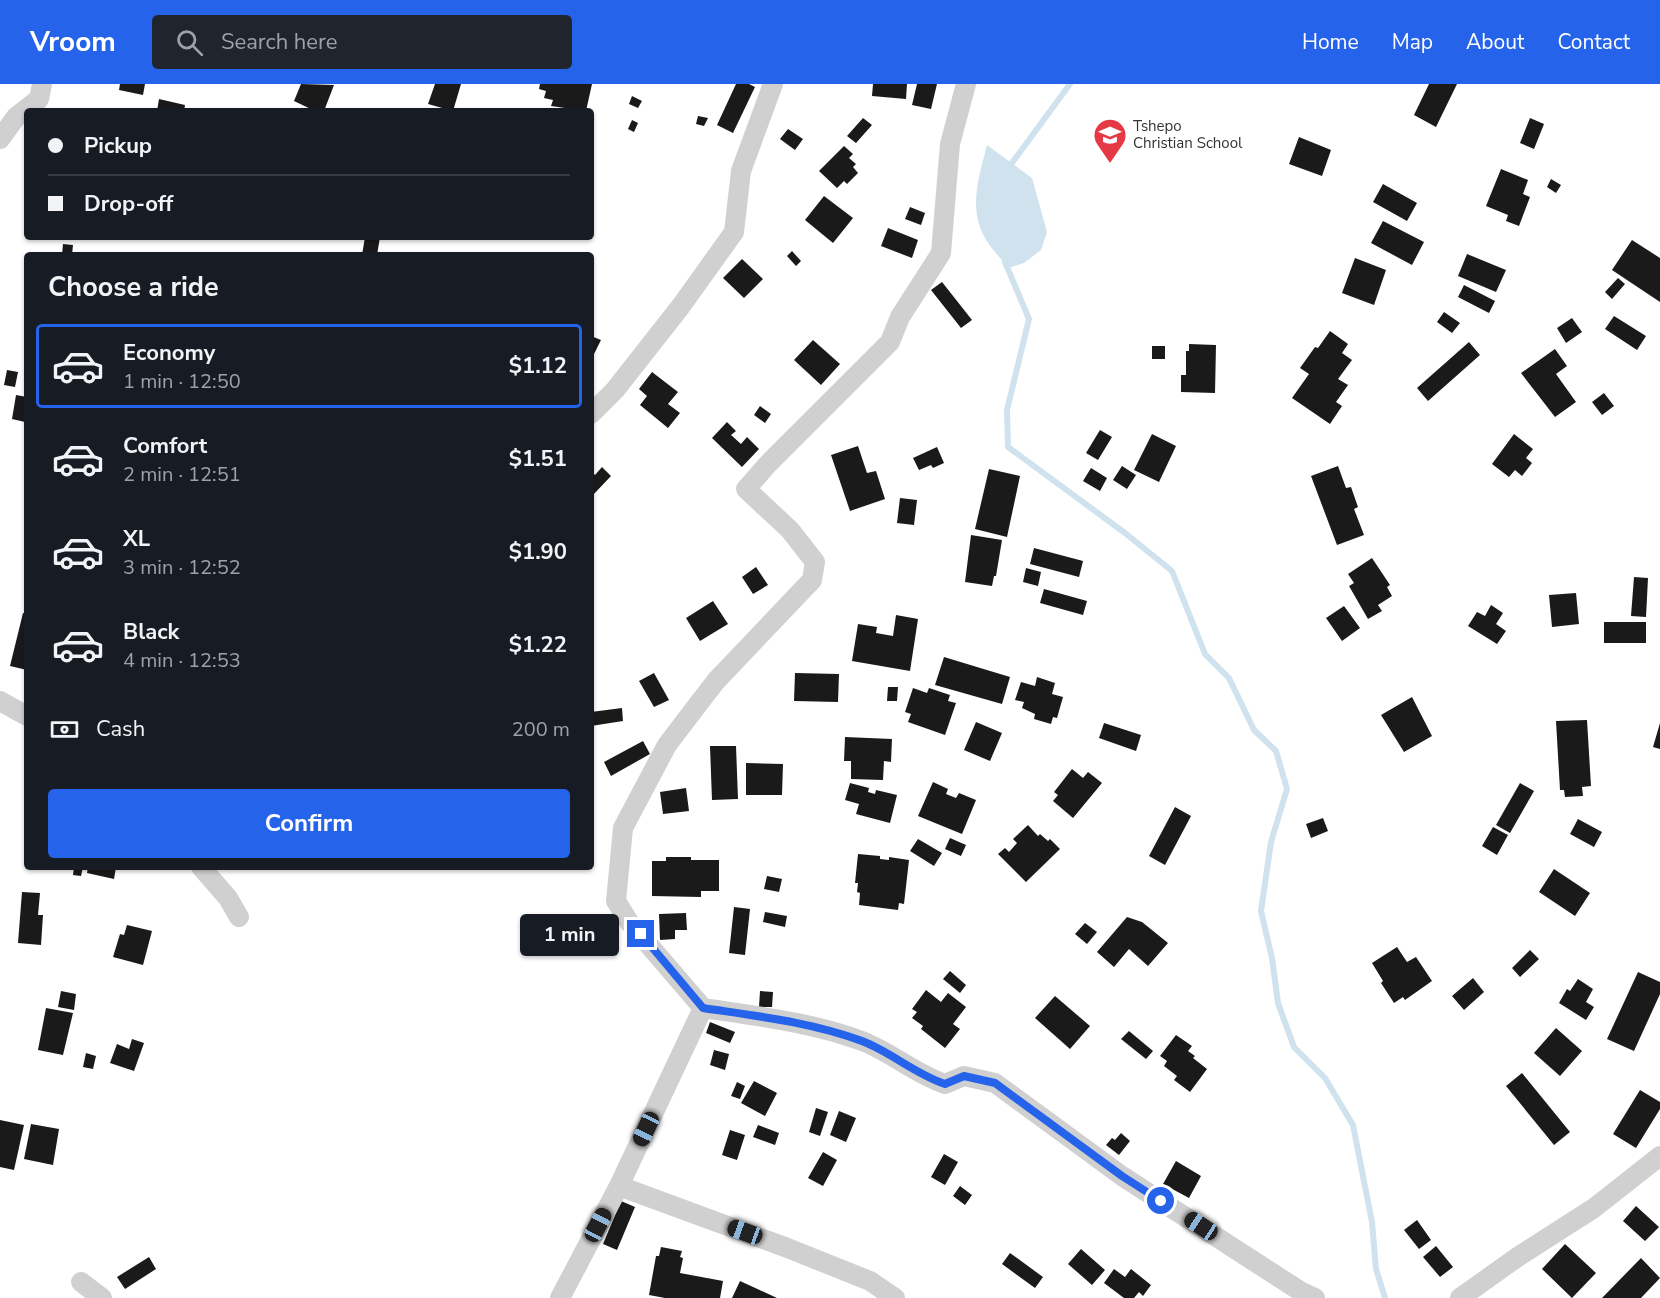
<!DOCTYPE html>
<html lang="en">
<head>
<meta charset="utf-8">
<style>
  body { margin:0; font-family:"Nunito Sans",sans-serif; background:#20242c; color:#f1f3f6; height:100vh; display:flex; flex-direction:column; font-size:22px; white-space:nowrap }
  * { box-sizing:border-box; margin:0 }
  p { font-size:20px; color:#9ea1a6 }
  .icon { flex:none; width:33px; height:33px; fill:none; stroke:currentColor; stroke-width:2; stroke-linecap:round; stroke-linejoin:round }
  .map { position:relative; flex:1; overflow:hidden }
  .drawer { position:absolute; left:24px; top:168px; width:570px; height:618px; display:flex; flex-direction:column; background:#171b24; border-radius:6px; box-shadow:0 2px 4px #0004 }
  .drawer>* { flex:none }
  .guide { position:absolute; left:24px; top:24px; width:570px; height:132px; border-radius:6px; box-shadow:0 2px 4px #0004; display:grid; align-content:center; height:132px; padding:0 24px; background:#171b24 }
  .end { position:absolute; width:27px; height:27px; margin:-14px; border:8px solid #2563eb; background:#fff; box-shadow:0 0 0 3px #fff }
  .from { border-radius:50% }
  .bubble { position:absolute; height:42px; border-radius:6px; background:#171b24; box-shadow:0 2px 4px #0004; font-size:20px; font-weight:700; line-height:42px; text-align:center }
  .car { position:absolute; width:18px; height:36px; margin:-18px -9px; border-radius:8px; box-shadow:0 0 4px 2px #0007; background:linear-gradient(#222 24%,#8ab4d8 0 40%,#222 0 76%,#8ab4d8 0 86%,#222 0) }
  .guide b { display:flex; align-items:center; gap:21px; height:57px; font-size:22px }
  .guide b+b { border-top:2px solid #363941 }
  .guide i { width:15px; height:15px; background:#f1f3f6 }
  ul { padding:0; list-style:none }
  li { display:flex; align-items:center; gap:18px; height:84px; margin:0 12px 9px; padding:0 12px; border:3px solid transparent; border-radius:6px }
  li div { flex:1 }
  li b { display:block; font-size:22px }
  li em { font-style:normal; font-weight:700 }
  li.active { border-color:#2563eb }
  li>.icon { width:54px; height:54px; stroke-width:1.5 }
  h2 { padding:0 24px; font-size:27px; line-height:72px }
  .pay { display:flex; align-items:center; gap:15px; height:66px; padding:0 24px; font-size:22px }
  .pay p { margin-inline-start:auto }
  .button { display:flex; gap:12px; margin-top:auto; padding:12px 24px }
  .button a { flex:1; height:69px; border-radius:6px; background:#2563eb; color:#fff; font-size:24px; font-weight:700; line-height:69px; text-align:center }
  header { display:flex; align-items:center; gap:36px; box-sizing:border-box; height:84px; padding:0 30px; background:#2563eb; color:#fff }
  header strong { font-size:28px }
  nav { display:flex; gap:33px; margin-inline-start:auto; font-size:21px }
  .search { width:420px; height:54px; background:#20242c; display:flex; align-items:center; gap:15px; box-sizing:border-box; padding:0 21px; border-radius:6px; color:#9ea1a6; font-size:22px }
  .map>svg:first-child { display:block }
  .water { fill:#cfe2ee }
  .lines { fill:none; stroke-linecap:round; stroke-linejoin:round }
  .stream { stroke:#cfe2ee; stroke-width:6 }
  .building { fill:#1a1a1a }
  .street { stroke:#d0d0d0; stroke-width:20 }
  .route { stroke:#2563eb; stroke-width:8 }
  .labels { text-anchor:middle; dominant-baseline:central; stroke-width:6; stroke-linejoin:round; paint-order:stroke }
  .poi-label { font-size:15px; fill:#333; stroke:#fff; text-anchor:start }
</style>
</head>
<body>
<header>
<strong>Vroom</strong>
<div class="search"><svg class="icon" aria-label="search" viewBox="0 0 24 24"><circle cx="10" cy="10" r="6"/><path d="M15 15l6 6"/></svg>Search here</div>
<nav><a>Home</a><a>Map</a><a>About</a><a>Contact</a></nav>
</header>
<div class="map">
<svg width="1660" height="1214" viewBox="0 0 1660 1214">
  <rect width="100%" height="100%" fill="#fff"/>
  <path class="water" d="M987,61l45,33 15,54 -6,18 -17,13 -16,5c-7,-10 -17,-19 -23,-30 -17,-30 -6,-61 2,-93z"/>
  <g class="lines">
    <path class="stream" d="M1011,85l1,-6 58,-79
      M1005,178l24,57 -22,91 1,37 117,86 47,38 33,83 24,24 25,52 22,21 11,38 -16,53 -10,69 11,47 6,45 16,44 31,31 28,47 19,97 4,47 9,29"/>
  </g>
  <path class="building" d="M120,0h25l-2,11 -24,-5z
    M301,0l33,1 -10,26h-9l-21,-10z
    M435,0h26l-8,27 -25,-7z
    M540,0h52l-6,27 -35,-5 2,-6 -9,-2 2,-7 -7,-2z
    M736,0h13l6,3 -22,46 -16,-8z
    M873,0h34l-1,15 -34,-3z
    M917,0h20l-6,25 -19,-4z
    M1429,0h28l-21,43 -22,-12z
    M632,12l10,5 -4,7 -9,-4z
    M159,15l26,6 -1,6h-27z
    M698,32l10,2 -4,8 -8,-2z
    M863,34l9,7 -16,18 -9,-7z
    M1530,34l14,6 -10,25 -14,-6z
    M632,36l6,3 -4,9 -6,-3z
    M788,45l15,10 -8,11 -15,-11z
    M1299,53l32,13 -9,26 -33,-12z
    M844,62l9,8 -4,4 7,6 -3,3 5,6 -11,11 -3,-3 -7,7 -18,-17z
    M1501,85l27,11 -5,14 7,3 -11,29 -13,-5 2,-6 -22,-9z
    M1551,95l10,6 -5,8 -9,-6z
    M1383,100l34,19 -10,18 -34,-19z
    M824,112l29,22 -20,25 -28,-23z
    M910,123l15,6 -4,12 -16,-6z
    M1383,137l41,21 -12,23 -41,-22z
    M888,144l30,12 -6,18 -31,-12z
    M365,153h15l-3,18h-15z
    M1632,156l28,18v44l-48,-32z
    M63,160l10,1 -1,10h-10z
    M792,167l9,10 -5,5 -9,-10z
    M1467,170l39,16 -10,22 -38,-16z
    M1355,174l31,12 -12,35 -32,-12z
    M742,175l21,20 -19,19 -21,-20z
    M1618,194l7,6 -13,15 -7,-7z
    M942,198l30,38 -11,8 -30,-38z
    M1464,201l31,16 -6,12 -31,-16z
    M1444,228l16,11 -8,10 -15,-11z
    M1614,232l32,20 -9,14 -32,-21z
    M1572,234l10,14 -16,11 -9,-15z
    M1330,247l18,13 -6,9 10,7 -14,19 10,6 -12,17 6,4 -12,18 -38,-26 17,-24 -9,-6 15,-21 3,1z
    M591,252l10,4 -10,20z
    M813,256l27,24 -19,21 -27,-25z
    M1469,258l11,13 -52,46 -11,-13z
    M1189,260l27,1 -1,48 -34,-1v-17h5v-24h3z
    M1152,262h13v13h-13z
    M1555,265l12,17 -11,8 20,28 -21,15 -34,-44z
    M7,286l11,2 -3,15 -11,-2z
    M652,288l26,20 -10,12 12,9 -12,15 -28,-23 7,-9 -8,-7z
    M1604,309l10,13 -12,9 -10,-13z
    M16,311l11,2 -2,25 -13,-3z
    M760,322l11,8 -6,9 -11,-8z
    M727,338l9,9 -5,4 10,9 6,-7 12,12 -17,18 -30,-29z
    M1100,346l12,7 -14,23 -12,-7z
    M1152,350l24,12 -17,36 -25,-12z
    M1514,350l19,15 -7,9 6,5 -10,13 -7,-6 -6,7 -17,-13z
    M858,362l9,27 9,-2 9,28 -35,12 -19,-56z
    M937,363l7,16 -11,5 -2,-3 -12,5 -6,-12z
    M1122,382l14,9 -9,14 -14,-9z
    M1338,382l8,22 5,-1 7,20 -4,2 10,26 -27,10 -26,-69z
    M602,383l9,9 -18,19 -2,-2v-22l4,4z
    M1091,384l16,10 -7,13 -17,-10z
    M989,385l31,7 -13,61 -32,-8z
    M900,414l17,2 -3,25 -17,-2z
    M971,451l31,5 -6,36h-2l-2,10 -27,-4z
    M1034,464l49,13 -4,16 -49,-13z
    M1372,474l18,27 -3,2 5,9 -14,9 4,6 -14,8 -19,-33 5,-3 -6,-9z
    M756,483l12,18 -15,9 -11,-17z
    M1026,484l15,4 -3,14 -15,-4z
    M1634,493l14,1 -2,39 -15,-1z
    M1044,505l43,12 -4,14 -43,-12z
    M1576,509l3,31 -27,3 -3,-32z
    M713,517l15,23 -28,17 -14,-23z
    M1491,521l12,8 -7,11 10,7 -9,13 -29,-18 9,-14 8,4z
    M1344,522l16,22 -18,13 -16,-23z
    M23,529l4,1v56l-17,-4z
    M896,531l22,4 -8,52 -58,-10 6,-37 19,3 -1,6 17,3z
    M1604,538h42v21h-42z
    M944,573l66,20 -8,27 -67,-19z
    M654,589l15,27 -15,7 -15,-26z
    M795,589l44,1 -1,28 -44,-1z
    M1037,593l18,6 -3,11 11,3 -6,21 -4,-1 -2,7 -17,-5 1,-5 -13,-6 2,-6 -9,-2 6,-18 14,4z
    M888,603h10l-1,14h-10z
    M913,604l14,5 2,-5 21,7 -2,6 8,2 -11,32 -37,-13 3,-8 -6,-2z
    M1412,613l20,39 -28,16 -23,-37z
    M622,624l1,13 -32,5v-14z
    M1587,636l4,66 -9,1 1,9 -18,1 -1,-7h-4l-4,-69z
    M976,638l26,11 -12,28 -26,-11z
    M1104,639l37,12 -5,16 -37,-13z
    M1660,639v26l-7,-2z
    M845,653l47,2 -1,23 -7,-1 -1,19 -32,-1v-18h-7z
    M643,657l7,13 -39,22 -7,-14z
    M710,662h26l2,53 -26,1z
    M746,679l37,1 -1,31h-36z
    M1072,685l11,9 5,-6 14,11 -29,35 -20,-17 5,-6 -4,-3z
    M933,698l15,7 -2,5 10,4 3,-5 17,7 -14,34 -44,-18z
    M850,699l19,5 -1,4 7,2 1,-4 21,5 -7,28 -34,-9 3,-10 -14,-4z
    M1520,699l14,8 -24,42 -14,-8z
    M686,704l3,23 -26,3 -3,-22z
    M1175,723l16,9 -26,49 -16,-9z
    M1323,734l5,13 -17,7 -5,-14z
    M1578,735l24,13 -8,15 -24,-13z
    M1028,741l10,11 2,-2 8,7 2,-2 10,10 -34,33 -28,-28 7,-6 4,4 8,-9 -4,-4z
    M1493,743l15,8 -11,20 -15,-9z
    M950,754l16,7 -5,11 -16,-7z
    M918,755l24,14 -8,13 -24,-15z
    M858,770l22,2v3l9,1v-3l20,3 -5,44 -5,-1 -1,7 -39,-5 1,-12 -3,-1 1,-9h-3z
    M666,773h25v3h28v31h-18v6l-49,-1v-35h14z
    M74,783h9l-2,9 -8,-1z
    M88,783h28l-2,12 -27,-6z
    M1554,785l36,24 -15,23 -36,-24z
    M767,792l15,3 -3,13 -15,-3z
    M22,808l18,1 -2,22h5l-2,30 -23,-2z
    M734,823l16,2 -5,46 -16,-2z
    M765,828l22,4 -2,11 -22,-5z
    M686,829l1,17h-12v9l-15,1 -1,-26z
    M1127,833l15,5 26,21 -20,23 -19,-17 -15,18 -17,-15z
    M1085,839l12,9 -10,12 -12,-10z
    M127,841l25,6 -9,34 -30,-8 7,-23 4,1z
    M1397,863l10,15 9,-5 16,24 -27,19 -2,-3 -9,6 -13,-20 2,-2 -11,-18z
    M1530,866l9,9 -19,18 -8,-9z
    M950,887l16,14 -6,8 -17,-14z
    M1638,888l22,10v12l-26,57 -27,-12z
    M1473,894l11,14 -20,18 -12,-14z
    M1578,895l15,10 -7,13 8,5 -8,13 -27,-17 8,-14 3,2z
    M926,906l15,12 7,-9 18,14 -13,17 7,5 -15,19 -24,-19 2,-3 -11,-8 5,-6 -5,-3z
    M61,907l15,3 -2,16 -16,-3z
    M760,907l13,1 -1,15h-13z
    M1055,912l35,30 -20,23 -35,-31z
    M46,924l27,5 -10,42 -25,-5z
    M710,938l25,10 -5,11 -24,-10z
    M1556,944l26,23 -22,25 -26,-23z
    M1129,947l24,20 -7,8 -25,-20z
    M1176,951l16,11 -4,5 7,5 -2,2 14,11 -17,23 -16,-12 3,-4 -13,-10 3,-5 -7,-5z
    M132,955l12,4 -10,28 -24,-8 7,-19 12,5z
    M714,966l15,4 -4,16 -15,-5z
    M86,969l10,3 -3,13 -10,-2z
    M1522,989l48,59 -16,13 -48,-59z
    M754,997l23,12 -12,23 -24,-13z
    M737,998l8,4 -5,13 -9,-3z
    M1640,1006l20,12v7l-24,39 -23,-14z
    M816,1024l12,4 -8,24 -11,-4z
    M839,1027l17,7 -10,24 -16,-7z
    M0,1036l24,5 -10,45 -14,-3z
    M31,1040l28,5 -6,36 -29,-6z
    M758,1041l21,8 -4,12 -22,-8z
    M730,1046l15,5 -8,25 -15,-5z
    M1121,1049l9,8 -11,14 -13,-10 6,-7 3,2z
    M823,1068l14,8 -14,26 -15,-8z
    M944,1070l14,8 -13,23 -14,-8z
    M1176,1077l25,15 -12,22 -26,-14z
    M960,1102l12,9 -7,10 -12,-9z
    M621,1117l14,6 -18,43 -14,-6z
    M1636,1122l23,21 -14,14 -22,-20z
    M1417,1136l14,20 -12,9 -15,-19z
    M1565,1160l31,29 -24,25 -30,-29z
    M1436,1162l17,21 -13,10 -17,-20z
    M661,1163l21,4 -2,6 3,1 -3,15 43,8 -3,17h-55l-16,-3 7,-39h3z
    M1081,1165l24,21 -13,15 -24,-21z
    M1010,1169l33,24 -8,11 -33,-24z
    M149,1173l7,12 -31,20 -8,-12z
    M1641,1174l19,20 -19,20h-39z
    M1114,1185l11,8 6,-8 20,16 -8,11 -4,-4 -5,6h-10l-20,-15z
    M740,1197l37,17h-45z"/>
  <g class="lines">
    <path class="street" d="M0,55l16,-22 23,-18 3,-15
      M591,330l24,-24 66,-84 53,-74 7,-61 32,-87
      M0,617l27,15
      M201,783l27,31 11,19
      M703,924c53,8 108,14 159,33 29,11 53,33 83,43l19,-8 31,7 127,93 178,115 15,7
      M619,1102l166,61 85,34 25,17
      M81,1198l21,16
      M560,1214l59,-112 84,-178 -74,-86 -13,-21 7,-73 44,-83 32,-42 17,-22 96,-101 3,-18 -25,-32 -44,-41 21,-24 123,-123 10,-25 41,-64 9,-109 16,-60
      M1460,1214l59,-42 75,-48 66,-52"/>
  </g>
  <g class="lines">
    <path class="route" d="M641,850l62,74c53,8 108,14 159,33 29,11 53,33 83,43l19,-8 31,7 127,93 39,25"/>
  </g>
  <defs>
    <symbol id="school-pin" viewBox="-11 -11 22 30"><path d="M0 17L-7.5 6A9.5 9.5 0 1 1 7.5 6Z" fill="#e63946" stroke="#fff"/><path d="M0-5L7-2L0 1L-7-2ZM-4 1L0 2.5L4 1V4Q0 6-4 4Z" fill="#fff"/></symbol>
  </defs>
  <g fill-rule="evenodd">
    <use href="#school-pin" x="1091" y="32" width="38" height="52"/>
  </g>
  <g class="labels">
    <g class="poi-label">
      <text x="1133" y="42">Tshepo<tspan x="1133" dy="17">Christian School</tspan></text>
    </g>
  </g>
</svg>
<i class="end from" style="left:1161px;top:1117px"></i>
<i class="end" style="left:641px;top:850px"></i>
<div class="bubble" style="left:520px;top:830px;width:99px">1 min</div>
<i class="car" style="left:646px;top:1045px;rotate:205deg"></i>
<i class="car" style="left:598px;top:1141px;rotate:28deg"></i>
<i class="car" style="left:1201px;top:1142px;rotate:303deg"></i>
<i class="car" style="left:745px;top:1148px;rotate:290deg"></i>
<div class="guide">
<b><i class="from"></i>Pickup</b>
<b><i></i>Drop-off</b>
</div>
<section class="drawer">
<h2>Choose a ride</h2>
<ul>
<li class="active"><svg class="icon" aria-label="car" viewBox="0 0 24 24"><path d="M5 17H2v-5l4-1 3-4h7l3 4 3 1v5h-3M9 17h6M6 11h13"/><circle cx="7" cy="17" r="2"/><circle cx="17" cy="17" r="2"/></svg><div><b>Economy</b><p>1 min · 12:50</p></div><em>$1.12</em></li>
<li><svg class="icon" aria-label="car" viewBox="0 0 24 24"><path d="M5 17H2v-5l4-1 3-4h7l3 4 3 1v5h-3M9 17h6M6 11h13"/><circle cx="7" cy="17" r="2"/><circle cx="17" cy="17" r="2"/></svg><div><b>Comfort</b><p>2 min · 12:51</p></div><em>$1.51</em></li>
<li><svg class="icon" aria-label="car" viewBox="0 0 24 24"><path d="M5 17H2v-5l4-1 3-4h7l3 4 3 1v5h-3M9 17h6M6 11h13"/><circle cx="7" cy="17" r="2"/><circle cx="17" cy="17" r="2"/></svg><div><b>XL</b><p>3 min · 12:52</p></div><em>$1.90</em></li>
<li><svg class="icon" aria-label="car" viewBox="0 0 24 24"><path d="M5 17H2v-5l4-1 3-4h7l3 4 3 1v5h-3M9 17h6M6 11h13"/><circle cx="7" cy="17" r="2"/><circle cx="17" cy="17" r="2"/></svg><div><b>Black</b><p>4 min · 12:53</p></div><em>$1.22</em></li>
</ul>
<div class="pay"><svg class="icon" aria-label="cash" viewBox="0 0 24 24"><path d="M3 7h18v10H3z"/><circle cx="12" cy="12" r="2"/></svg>Cash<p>200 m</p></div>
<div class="button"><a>Confirm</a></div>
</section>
</div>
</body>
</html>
